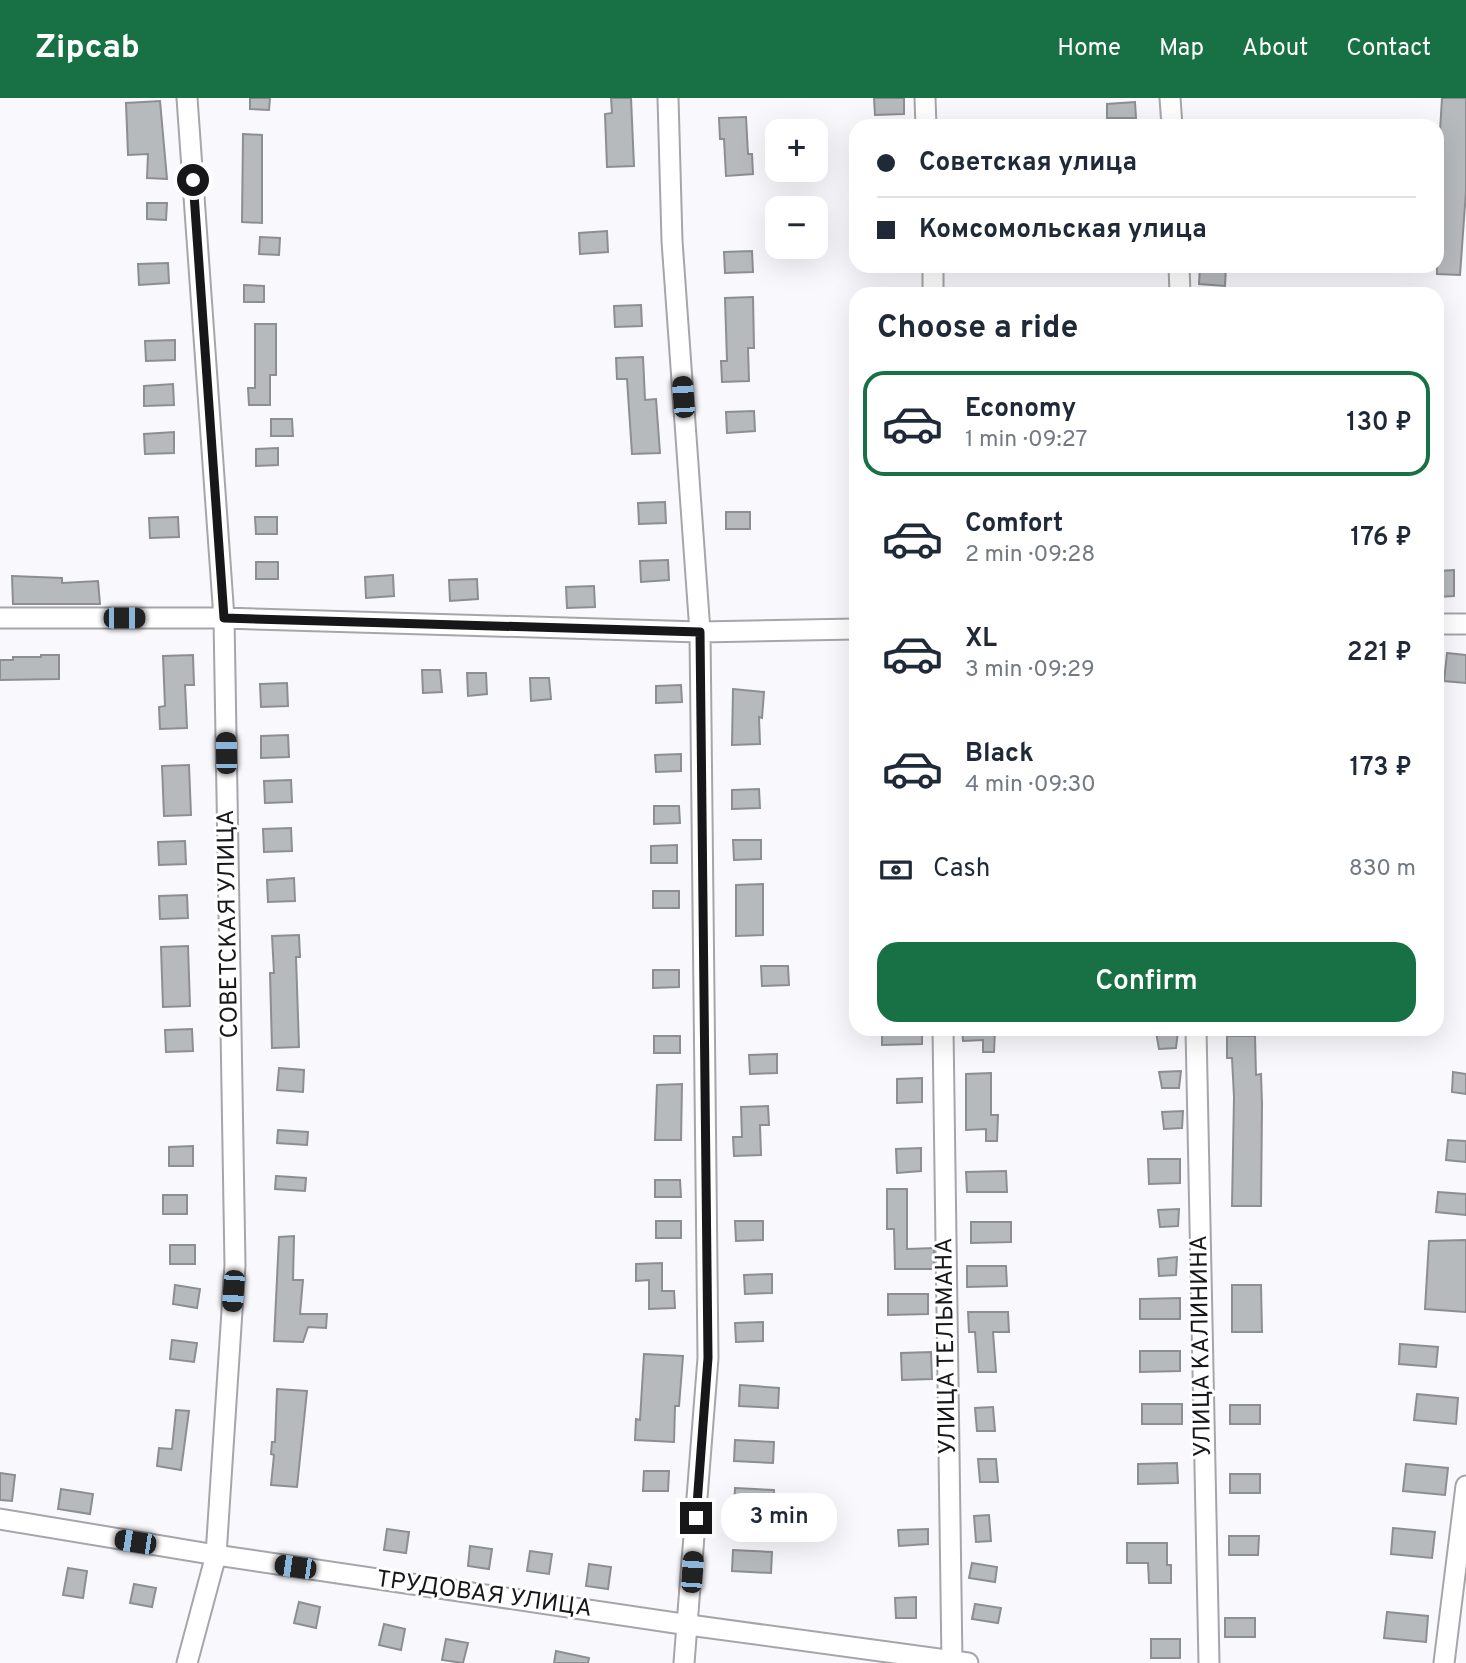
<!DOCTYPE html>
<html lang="en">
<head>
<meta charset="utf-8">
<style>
  body { margin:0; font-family:Overpass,sans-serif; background:#f6f6f7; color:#1f2937; height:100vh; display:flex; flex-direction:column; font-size:26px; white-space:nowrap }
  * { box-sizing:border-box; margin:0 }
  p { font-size:23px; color:#747a83 }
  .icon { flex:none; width:38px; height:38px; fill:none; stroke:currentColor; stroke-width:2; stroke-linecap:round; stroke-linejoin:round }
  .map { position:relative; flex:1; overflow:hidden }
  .details { position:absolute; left:849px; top:189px; width:595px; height:749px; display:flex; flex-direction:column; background:#fff; border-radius:21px; box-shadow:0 7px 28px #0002 }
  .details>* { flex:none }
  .top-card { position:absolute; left:849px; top:21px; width:595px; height:154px; border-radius:21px; box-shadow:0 7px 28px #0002; display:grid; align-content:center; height:154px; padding:0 28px; background:#fff }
  .buttons { position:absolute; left:765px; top:21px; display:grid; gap:14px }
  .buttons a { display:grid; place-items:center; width:63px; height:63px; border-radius:14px; background:#fff; box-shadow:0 7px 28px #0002; font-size:35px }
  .end { position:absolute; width:32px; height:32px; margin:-16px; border:9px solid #171719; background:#fff; box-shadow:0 0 0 4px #fff }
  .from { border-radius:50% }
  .bubble { position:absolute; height:49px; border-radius:21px; background:#fff; box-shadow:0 7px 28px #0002; font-size:23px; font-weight:600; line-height:49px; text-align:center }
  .car { position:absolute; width:21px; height:42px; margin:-21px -10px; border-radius:9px; box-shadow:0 0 5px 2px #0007; background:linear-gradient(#222 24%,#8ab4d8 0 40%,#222 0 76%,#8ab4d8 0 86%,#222 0) }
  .top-card b { display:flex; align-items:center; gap:24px; height:66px; font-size:26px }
  .top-card b+b { border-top:2px solid #e0e1e3 }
  .top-card i { width:18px; height:18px; background:#1f2937 }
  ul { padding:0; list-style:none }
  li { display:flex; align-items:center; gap:21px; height:105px; margin:0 14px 10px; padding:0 14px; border:4px solid transparent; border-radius:21px }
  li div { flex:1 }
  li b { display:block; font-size:26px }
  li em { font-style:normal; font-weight:600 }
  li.active { border-color:#177145 }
  li>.icon { width:63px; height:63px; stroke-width:1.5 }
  h2 { padding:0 28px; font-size:32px; line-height:84px }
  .pay { display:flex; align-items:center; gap:18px; height:77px; padding:0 28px; font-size:26px }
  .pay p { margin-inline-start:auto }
  .action { display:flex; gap:14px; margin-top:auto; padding:14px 28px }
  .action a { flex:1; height:80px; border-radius:21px; background:#177145; color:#fff; font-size:28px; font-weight:600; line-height:80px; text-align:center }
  header { display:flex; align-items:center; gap:42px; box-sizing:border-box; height:98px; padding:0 35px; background:#177145; color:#fff }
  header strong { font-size:33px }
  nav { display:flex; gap:38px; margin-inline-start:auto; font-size:24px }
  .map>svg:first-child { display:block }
  .building { fill:#b7babd; stroke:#8c8e92; stroke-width:2 }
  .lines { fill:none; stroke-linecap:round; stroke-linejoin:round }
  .minor-casing { stroke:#a6a6aa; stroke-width:23 }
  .minor { stroke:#fff; stroke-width:19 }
  .route { stroke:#171719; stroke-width:9 }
  .labels { text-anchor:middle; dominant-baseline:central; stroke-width:6; stroke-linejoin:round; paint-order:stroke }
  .street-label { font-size:24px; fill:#171719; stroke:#fff }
</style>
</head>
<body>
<header>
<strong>Zipcab</strong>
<nav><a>Home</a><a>Map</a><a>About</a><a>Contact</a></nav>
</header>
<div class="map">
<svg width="1466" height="1565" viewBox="0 0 1466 1565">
  <rect width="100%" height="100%" fill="#f8f8fd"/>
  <path class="building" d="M250,0h20l-1,12 -19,-1z
    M611,0h20l3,68 -27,1 -2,-53 7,-1z
    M874,0h30v16l-29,1z
    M1442,0h24v93l-6,84 -23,-1v-94z
    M160,3l7,78 -20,-1 1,-24 -20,1 -2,-52z
    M1135,4l1,16h-29v-14z
    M746,19l2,37h4l1,20 -27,2 -2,-37h-4l-1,-21z
    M243,36l19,1v88l-20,-1z
    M147,105h20l-1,17 -19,-1z
    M607,133l1,21 -28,2 -1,-21z
    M260,139l20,1 -1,17 -20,-1z
    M752,153l1,21 -28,1 -1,-21z
    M168,165l1,20 -30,2 -1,-21z
    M1200,168h26l-1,20 -26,-2z
    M244,187l20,1v16h-20z
    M753,199l1,51h-6l1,33 -27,1 -1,-21h6l-2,-63z
    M641,207l1,21 -27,1 -1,-21z
    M255,226h21v51h-6v30h-21l-1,-17h7z
    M175,242v20l-29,1 -1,-20z
    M643,259l2,43 11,-1 4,54 -28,1 -5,-75h-10l-1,-21z
    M173,286l1,21 -30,1v-20z
    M754,313l1,20 -28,2 -1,-21z
    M271,321h21l1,17h-22z
    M174,334v21l-29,1 -1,-20z
    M278,350v17l-22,1v-17z
    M665,404l1,21 -27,1 -1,-21z
    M726,414h24v17h-24z
    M178,419l1,20 -29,1 -1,-20z
    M255,419h22v17h-21z
    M668,462l1,20 -28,2 -1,-21z
    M256,464h22v17h-22z
    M1454,472v26l-17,1v-26z
    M393,477l1,21 -28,2 -1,-21z
    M12,478l50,2v5l36,-2 2,23h-87z
    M477,481l1,20 -28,2 -1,-21z
    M594,488l1,21 -28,1 -1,-21z
    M1447,555l19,2v28l-22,-2z
    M41,557h18v24l-59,1v-20h13v-3h28z
    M193,557l1,30h-9l2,43 -27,1 -1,-22 6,-1 -2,-50z
    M422,572h18l2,22 -19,1z
    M467,575h19l1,21 -19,2z
    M530,580h19l2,21 -20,2z
    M287,585l1,23 -27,1 -1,-23z
    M681,587l1,17 -26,1v-17z
    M733,591l31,3 -2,26 -3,-1 1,27 -28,1z
    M288,637l1,22 -28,1v-22z
    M681,656v17l-25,1 -1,-17z
    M189,667l2,50 -27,1 -2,-50z
    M291,682l1,22 -27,1 -1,-22z
    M759,691l1,19 -28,1v-19z
    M654,708h25l1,17 -26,1z
    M291,730l1,23 -28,1 -1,-23z
    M733,742h28v19l-27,1z
    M185,743l1,23 -27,1 -1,-23z
    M677,747v18h-26v-17z
    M294,780l1,23 -27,1 -1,-22z
    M763,786v51l-27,1v-51z
    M653,793h26v17h-26z
    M187,797l1,23 -28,1 -1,-23z
    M299,837l1,22h-4l3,90 -27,1 -2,-75h4l-2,-37z
    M188,848l2,60 -27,1 -2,-60z
    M761,868h27l1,19 -27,1z
    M653,872h26v17l-26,1z
    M192,931l1,22 -27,1 -1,-22z
    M882,931h40v15l-40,1z
    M962,931h33l-1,23h-11v-12l-20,1z
    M1178,933l-2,17 -17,1 -3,-17z
    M654,938h26v17h-26z
    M1227,938h28l1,39 5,-1 1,30 -1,102h-29l2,-109 -2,-39h-5z
    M777,956v19l-27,1 -1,-19z
    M279,970l25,2 -1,22 -26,-2z
    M1181,973l-2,17h-17l-3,-16z
    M1453,974l13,2v20l-14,-2z
    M991,975v42h7l-1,26h-11v-12l-20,1v-56z
    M922,980v24l-25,1v-24z
    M682,986l-1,56h-26l2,-55z
    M768,1008l1,19h-9l1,30 -27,1 -1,-19h9l-1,-30z
    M1183,1013l-1,17 -18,1 -2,-17z
    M278,1032l30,2 -1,13 -30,-2z
    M1448,1042l18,1v21l-20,-2z
    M193,1048v20h-24v-19z
    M921,1050v23l-24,2 -1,-24z
    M1148,1061h32v24l-31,1z
    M1006,1073l1,21h-40l-1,-20z
    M276,1078l30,2 -1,13 -30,-2z
    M655,1082h25l1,17h-26z
    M887,1091h20v60l27,-1v21h-39l-1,-40h-7z
    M1438,1094l28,2v21l-30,-3z
    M163,1097h24v19h-24z
    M1179,1111l-1,17 -18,1 -2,-17z
    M656,1123h25v17h-25z
    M735,1123h28v19l-27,1z
    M971,1124h40v20l-40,1z
    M294,1138l-1,44h10l-3,34h27l-1,14 -18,-1 -5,15 -29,-1 5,-104z
    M1466,1142v72l-41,-3 4,-68z
    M170,1147h25v19h-25z
    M1177,1159l-1,18 -17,1 -1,-17z
    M662,1165v28h12l1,17 -26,1v-29l-13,1v-17z
    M967,1168h39l1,20 -40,1z
    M772,1176v19l-27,1 -1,-19z
    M175,1187l25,4 -3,19 -24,-4z
    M1232,1187h29l1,47h-30z
    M888,1196h40v20l-40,1z
    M1180,1200v21h-40v-20z
    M968,1214h40l1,20h-16l3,40h-18l-3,-40h-6z
    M763,1224v19l-27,1 -1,-19z
    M172,1242l25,3 -3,19 -24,-3z
    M1400,1246l38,3 -2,20 -37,-3z
    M1140,1253h40v20l-40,1z
    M931,1254l1,27 -30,1 -1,-27z
    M644,1256l39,2 -4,50h-4l-1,36 -39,-2 1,-21 4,1z
    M740,1287l39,3 -1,20 -39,-2z
    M277,1291l30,2 -10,96 -26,-2 3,-30 -3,-1 1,-12h3z
    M1417,1296l41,4 -2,26 -42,-4z
    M1142,1306h40v20h-40z
    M1230,1307h30v19h-30z
    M993,1309l2,24h-18l-2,-23z
    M176,1312l13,1 -8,59 -24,-4 2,-18 13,1z
    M735,1342l39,2 -1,21 -39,-2z
    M978,1361h18l2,23h-18z
    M1177,1365l1,20 -40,1v-20z
    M1406,1366l42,4 -3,27 -42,-4z
    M644,1373h25l-1,20h-25z
    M0,1375l15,2 -3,26 -12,-1z
    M1230,1376h30v19h-30z
    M735,1390l39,2 -1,21 -39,-2z
    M61,1391l32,5 -3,20 -32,-5z
    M989,1417l2,26 -15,1 -2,-26z
    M1393,1430l42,4 -3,26 -41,-4z
    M387,1431l22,3 -3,21 -22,-3z
    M928,1431v15l-29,2 -1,-16z
    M1229,1438h30l-1,19h-29z
    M1127,1445h40v22h4v18h-22l-1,-20h-21z
    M470,1448l22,3 -3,20 -21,-3z
    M733,1452l39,2 -1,21 -39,-2z
    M530,1453l22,3 -3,20 -22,-3z
    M972,1465l25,4 -2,15 -26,-4z
    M589,1466l22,3 -3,22 -22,-3z
    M68,1470l19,3 -4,27 -20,-3z
    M134,1486l22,4 -4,19 -22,-4z
    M916,1499v21h-20l-1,-20z
    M299,1504l21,5 -4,21 -22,-5z
    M975,1506l26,4 -3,15 -26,-4z
    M1387,1514l41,4 -2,26 -42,-4z
    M1225,1520h30v19h-30z
    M384,1526l21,5 -4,21 -22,-5z
    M446,1541l22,4 -5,20 -21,-3z
    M1151,1541h29v19h-29z
    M556,1553l33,7 -1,5h-34z"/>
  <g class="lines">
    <defs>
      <path id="minor" d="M668,0l4,143 28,391 8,726 -24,305
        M925,0l1,28
        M1170,0l2,28
        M933,168v28
        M1179,168l1,28
        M0,520h224l476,14 156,-3
        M1437,526h29
        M943,931l9,634
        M1196,931l13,634
        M0,1421l216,36 473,70 279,38
        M187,1565l29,-108 19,-290 -11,-647 -37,-520
        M1444,1565l22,-177"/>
    </defs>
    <use href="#minor" class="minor-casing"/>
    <use href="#minor" class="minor"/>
  </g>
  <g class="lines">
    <path class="route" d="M193,82l31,438 476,14 8,726 -12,160"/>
  </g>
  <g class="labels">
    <g class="street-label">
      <text transform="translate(229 826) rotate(-91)">СОВЕТСКАЯ УЛИЦА</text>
      <text transform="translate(947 1248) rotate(-91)">УЛИЦА ТЕЛЬМАНА</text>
      <text transform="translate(1202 1248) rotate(-91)">УЛИЦА КАЛИНИНА</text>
      <text transform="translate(484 1497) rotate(8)">ТРУДОВАЯ УЛИЦА</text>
    </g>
  </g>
</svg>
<div class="buttons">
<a>+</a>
<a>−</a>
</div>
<i class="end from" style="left:193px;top:82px"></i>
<i class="end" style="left:696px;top:1420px"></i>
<div class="bubble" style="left:721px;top:1395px;width:116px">3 min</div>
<i class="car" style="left:683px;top:299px;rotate:356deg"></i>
<i class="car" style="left:124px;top:520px;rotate:90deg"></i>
<i class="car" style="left:226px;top:655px;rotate:359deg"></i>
<i class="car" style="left:233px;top:1193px;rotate:184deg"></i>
<i class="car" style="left:135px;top:1444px;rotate:279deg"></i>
<i class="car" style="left:295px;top:1469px;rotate:278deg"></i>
<i class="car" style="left:692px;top:1474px;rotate:4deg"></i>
<div class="top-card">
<b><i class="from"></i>Советская улица</b>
<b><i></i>Комсомольская улица</b>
</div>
<section class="details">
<h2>Choose a ride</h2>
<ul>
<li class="active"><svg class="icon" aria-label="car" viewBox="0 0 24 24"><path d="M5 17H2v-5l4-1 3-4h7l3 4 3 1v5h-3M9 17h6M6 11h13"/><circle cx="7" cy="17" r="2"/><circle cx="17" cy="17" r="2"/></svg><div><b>Economy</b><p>1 min · 09:27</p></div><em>130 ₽</em></li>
<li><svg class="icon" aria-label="car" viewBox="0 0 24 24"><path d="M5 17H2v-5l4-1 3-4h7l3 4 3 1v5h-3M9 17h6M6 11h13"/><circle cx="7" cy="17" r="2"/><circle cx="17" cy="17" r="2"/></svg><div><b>Comfort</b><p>2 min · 09:28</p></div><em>176 ₽</em></li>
<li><svg class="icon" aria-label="car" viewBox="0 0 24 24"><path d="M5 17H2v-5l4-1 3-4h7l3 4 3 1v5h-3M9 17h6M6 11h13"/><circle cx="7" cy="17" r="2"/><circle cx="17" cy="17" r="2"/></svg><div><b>XL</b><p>3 min · 09:29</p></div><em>221 ₽</em></li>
<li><svg class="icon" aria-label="car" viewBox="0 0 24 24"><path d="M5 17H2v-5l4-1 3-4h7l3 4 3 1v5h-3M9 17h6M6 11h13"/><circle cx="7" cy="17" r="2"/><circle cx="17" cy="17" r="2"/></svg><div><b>Black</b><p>4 min · 09:30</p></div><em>173 ₽</em></li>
</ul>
<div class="pay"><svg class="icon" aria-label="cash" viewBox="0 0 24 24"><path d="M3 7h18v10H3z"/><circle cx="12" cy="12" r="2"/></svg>Cash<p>830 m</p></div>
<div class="action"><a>Confirm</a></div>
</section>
</div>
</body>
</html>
